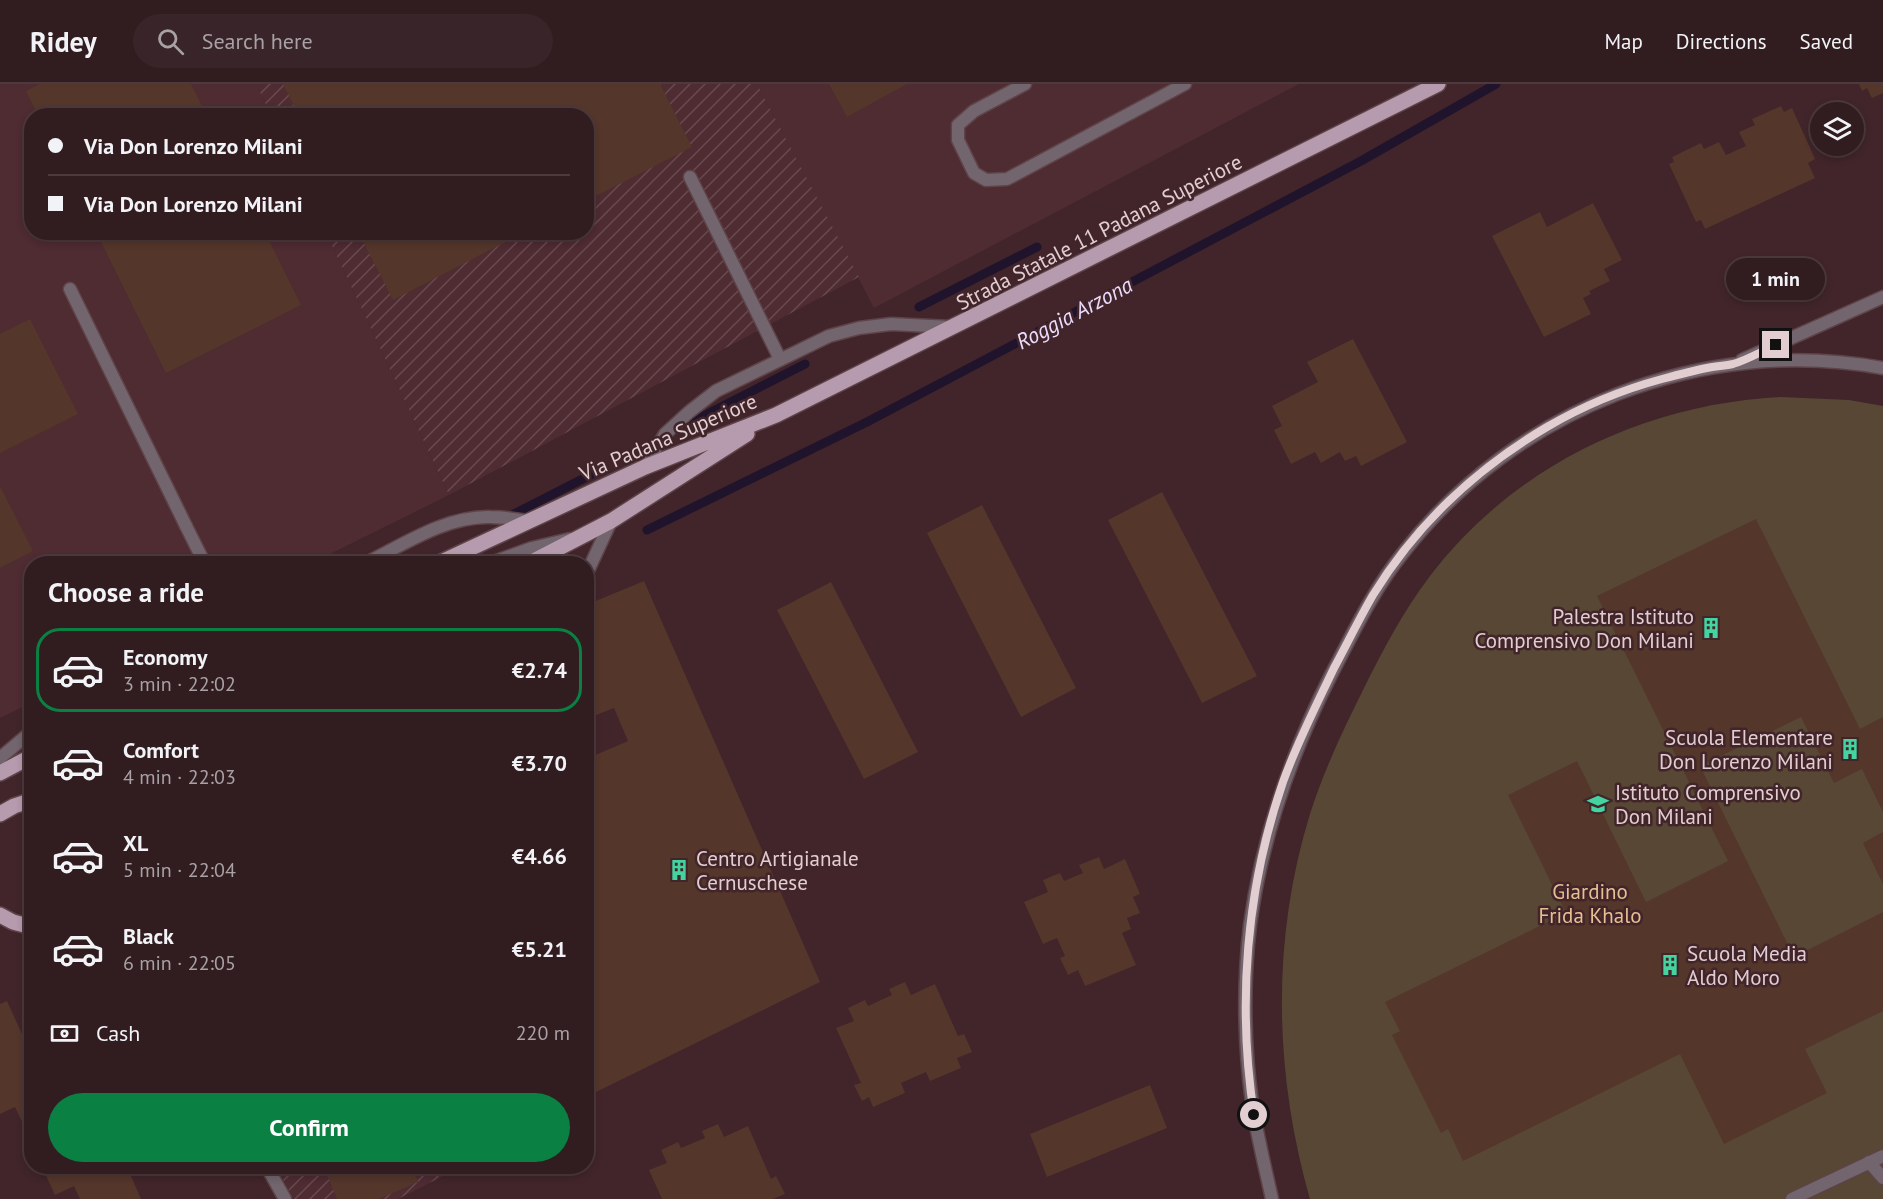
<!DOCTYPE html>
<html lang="en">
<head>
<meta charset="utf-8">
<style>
  body { margin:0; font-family:"PT Sans",sans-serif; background:#392529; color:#f1f3f6; height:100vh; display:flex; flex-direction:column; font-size:22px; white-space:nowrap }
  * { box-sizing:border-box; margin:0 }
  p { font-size:20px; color:#a8a1a5 }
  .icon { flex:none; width:33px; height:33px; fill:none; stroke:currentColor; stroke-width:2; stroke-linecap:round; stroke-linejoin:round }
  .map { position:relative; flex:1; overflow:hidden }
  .details { position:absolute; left:24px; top:472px; width:570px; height:618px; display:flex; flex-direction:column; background:#311c20; border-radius:24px; box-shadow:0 3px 9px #0003,0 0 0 2px #4c3a3e }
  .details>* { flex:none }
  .banner { position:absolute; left:24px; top:24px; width:570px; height:132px; border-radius:24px; box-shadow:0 3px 9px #0003,0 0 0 2px #4c3a3e; display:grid; align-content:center; height:132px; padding:0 24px; background:#311c20 }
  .controls { position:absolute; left:1810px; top:18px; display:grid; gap:12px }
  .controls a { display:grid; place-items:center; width:54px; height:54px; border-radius:50%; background:#311c20; box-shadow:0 3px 9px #0003,0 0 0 2px #4c3a3e; font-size:30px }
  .end { position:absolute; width:27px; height:27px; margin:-14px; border:8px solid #e2ced1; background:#111; box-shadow:0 0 0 3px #111 }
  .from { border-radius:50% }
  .bubble { position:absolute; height:42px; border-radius:21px; background:#311c20; box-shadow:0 3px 9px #0003,0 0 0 2px #4c3a3e; font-size:20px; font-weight:700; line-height:42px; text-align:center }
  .banner b { display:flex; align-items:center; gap:21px; height:57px; font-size:22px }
  .banner b+b { border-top:2px solid #4c3a3e }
  .banner i { width:15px; height:15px; background:#f1f3f6 }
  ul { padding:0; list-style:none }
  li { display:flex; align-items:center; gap:18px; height:84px; margin:0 12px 9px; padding:0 12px; border:3px solid transparent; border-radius:24px }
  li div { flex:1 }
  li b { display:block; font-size:22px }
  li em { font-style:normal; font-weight:700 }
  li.on { border-color:#0b8043 }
  li>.icon { width:54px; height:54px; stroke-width:1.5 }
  h2 { padding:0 24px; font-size:27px; line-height:72px }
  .pay { display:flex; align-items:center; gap:15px; height:66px; padding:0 24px; font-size:22px }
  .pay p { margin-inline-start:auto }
  .action { display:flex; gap:12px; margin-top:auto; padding:12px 24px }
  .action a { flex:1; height:69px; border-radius:36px; background:#0b8043; color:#fff; font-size:24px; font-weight:700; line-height:69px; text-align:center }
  header { display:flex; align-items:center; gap:36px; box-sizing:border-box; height:84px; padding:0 30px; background:#311c20; border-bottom:2px solid #4c3a3e }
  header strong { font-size:28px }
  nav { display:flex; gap:33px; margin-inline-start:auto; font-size:21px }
  .search { width:420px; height:54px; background:#392529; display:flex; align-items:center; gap:15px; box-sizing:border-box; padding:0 21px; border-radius:33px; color:#a8a1a5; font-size:22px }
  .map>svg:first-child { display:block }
  .built { fill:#4f2b32 }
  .industrial { fill:url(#industrial-furrows) }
  .park { fill:#574734 }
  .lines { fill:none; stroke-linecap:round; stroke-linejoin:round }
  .stream { stroke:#20142c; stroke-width:9 }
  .building { fill:#54362b }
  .service-casing { stroke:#5e4348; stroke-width:15 }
  .pedestrian-casing { stroke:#5e4348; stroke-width:15 }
  .minor-casing { stroke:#5e4348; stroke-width:15 }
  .tertiary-casing { stroke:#5e4348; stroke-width:15 }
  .primary-casing { stroke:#5e4348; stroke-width:18 }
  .service { stroke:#72656e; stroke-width:12 }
  .pedestrian { stroke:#72656e; stroke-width:12 }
  .minor { stroke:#72656e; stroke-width:12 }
  .tertiary { stroke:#72656e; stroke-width:12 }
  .primary { stroke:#b59bad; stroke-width:15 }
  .route { stroke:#e2ced1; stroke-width:8 }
  .labels { text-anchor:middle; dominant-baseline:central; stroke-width:5; stroke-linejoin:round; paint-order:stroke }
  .street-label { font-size:21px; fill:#e2ced1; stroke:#41252a }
  .poi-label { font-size:21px; fill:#e2ced1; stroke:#41252a; text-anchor:start }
  .park-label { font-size:21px; fill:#e8bf90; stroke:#41252a }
  .water-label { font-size:22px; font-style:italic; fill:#ebdcfd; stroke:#41252a }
</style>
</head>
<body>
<header>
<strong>Ridey</strong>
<div class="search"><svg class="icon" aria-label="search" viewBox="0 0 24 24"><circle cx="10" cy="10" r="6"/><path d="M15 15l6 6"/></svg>Search here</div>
<nav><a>Map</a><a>Directions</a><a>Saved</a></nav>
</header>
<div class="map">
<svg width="1883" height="1115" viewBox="0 0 1883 1115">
  <defs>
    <pattern id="industrial-furrows" width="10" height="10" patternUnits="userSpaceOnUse" patternTransform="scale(1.5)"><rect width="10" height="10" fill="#4f2b32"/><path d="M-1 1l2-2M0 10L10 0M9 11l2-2" fill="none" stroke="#68494f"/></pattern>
  </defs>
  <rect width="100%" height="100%" fill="#41252a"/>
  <path class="built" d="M0,0h256l15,31 -239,1v116l294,1 123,262 -139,69h-278l-1,139 -31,15z
    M757,0h542l-425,224z"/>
  <path class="industrial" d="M256,0h501l102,193 -410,218 -123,-262 260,-1v-116l-315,-1z
    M276,1083h185l-63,32h-104z"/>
  <path class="park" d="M1781,313l68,3 34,6v793h-573c-36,-126 -39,-259 0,-385 14,-44 34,-86 55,-128 19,-38 39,-76 65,-110 84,-110 214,-172 351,-179z"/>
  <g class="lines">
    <path class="stream" d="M919,223l118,-60
      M688,340l117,-60
      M514,430l90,-46
      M647,446l220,-108 494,-261 135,-77"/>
  </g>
  <path class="building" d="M39,0h152l16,32h-169l-12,-25z
    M283,0h377l32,63 -106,54v-85h-287z
    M829,0h78l-60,33z
    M1859,0h24v9l-11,5 -5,-10 -5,3z
    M1781,22l3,6 8,-4 23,51 -7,4 7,15 -110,51 -4,-9 -5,2 -27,-58 5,-2 -2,-5 29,-14 3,6 15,-7 7,13 20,-9 -7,-14 16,-7 -3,-6z
    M1593,119l29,57 -18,9 6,12 -21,10 2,3 -8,4 8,16 -47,23 -52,-101 48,-24 7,15z
    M96,148h169l36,73 -135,68z
    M358,148h167l-132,68z
    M30,235l48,95 -78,39v-119z
    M1353,255l54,103 -46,24 -5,-10 -11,5 -5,-9 -19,11 -6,-11 -24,12 -17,-34 8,-4 -10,-20 46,-24 -11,-20z
    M0,402l33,65 -33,17z
    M1162,408l95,184 -55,27 -94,-183z
    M982,421l94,183 -55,29 -94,-184z
    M1756,435l104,210 23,-12v95l-21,-43 -28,14 -33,-66 -101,49 94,191 89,-45v99l-78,38 22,44 -103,51 -44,-90 -217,107 -15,-32 -7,4 -49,-98 8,-4 -15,-29 181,-89 -58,-118 69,-34 69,141 82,-41 -131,-265z
    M644,497l176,401 -234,115v-338l42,-18 -14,-33 -28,11v-114z
    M831,498l87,170 -54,27 -87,-169z
    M1883,748v52l-20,-41z
    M1099,773l5,12 21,-10 15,35 -7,3 7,16 -13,5 4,11 -9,4 14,32 -51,21 -7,-16 -10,5 -8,-17 5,-2 -8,-18 -14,6 -19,-42 24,-10 -5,-12 17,-7 4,8 19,-8 -4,-8z
    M905,898l6,13 24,-11 23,52 6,-2 8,18 -15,6 4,10 -31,13 -4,-9 -25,11 4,10 -32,14 -4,-10 -7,4 -8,-16 7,-2 -25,-55 18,-7 -6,-13 17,-8 3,6 24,-11 -3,-6z
    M7,917l25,55v87l-17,-36 -15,7v-110z
    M1150,1001l17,43 -120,49 -17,-43z
    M718,1040l6,13 24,-11 23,53 5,-3 9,18 -12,5h-111l-13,-29 18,-7 -6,-13 17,-8 3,6 24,-10 -3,-7z
    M42,1083h60l1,2 24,-2 14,32h-61l-6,-13 -19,9z
    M327,1083h85l6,15 -39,17h-42l-13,-31z"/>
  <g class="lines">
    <defs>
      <path id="service" d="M1025,0l-51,27 -16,14v15l16,33 12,7 21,-1 178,-95
        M690,93l90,182
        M645,383l20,-33 24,-22 27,-21 113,-55 30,-8 32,-4 60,3
        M186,442l19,38
        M364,480c39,-19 81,-48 126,-47 13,0 25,2 37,4
        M488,480l44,-16 38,-9
        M586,491l25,-54
        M0,674l32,-27"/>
      <path id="pedestrian" d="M70,205l116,237
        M1869,1078l14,16
        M1792,1115l91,-43"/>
      <path id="minor" d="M1742,276l141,-63
        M1272,1115c-7,-32 -15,-64 -20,-96 -8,-59 -9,-119 -2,-178 12,-89 41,-171 81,-250 22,-42 42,-85 72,-122 112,-144 299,-218 480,-185"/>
      <path id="tertiary" d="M267,1083l18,32"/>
      <path id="primary" d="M437,480l208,-97 131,-52 662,-331
        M528,480l83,-43 136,-87
        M0,689l32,-17
        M0,730l14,-8 18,-6
        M0,831l13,7 19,5"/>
    </defs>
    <use href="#service" class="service-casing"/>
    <use href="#pedestrian" class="pedestrian-casing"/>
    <use href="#minor" class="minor-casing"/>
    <use href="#tertiary" class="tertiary-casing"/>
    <use href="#primary" class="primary-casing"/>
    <use href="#service" class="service"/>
    <use href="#pedestrian" class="pedestrian"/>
    <use href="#minor" class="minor"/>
    <use href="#tertiary" class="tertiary"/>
    <use href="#primary" class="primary"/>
  </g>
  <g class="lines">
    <path class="route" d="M1254,1031c-17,-111 -8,-226 29,-333 14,-39 33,-76 51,-114 13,-24 25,-49 39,-73 43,-70 104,-127 174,-168 36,-21 74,-37 115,-48 15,-4 30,-8 45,-11 9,-2 18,-2 26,-4 14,-4 29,-13 43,-19"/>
  </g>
  <defs>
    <symbol id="building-bare" viewBox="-9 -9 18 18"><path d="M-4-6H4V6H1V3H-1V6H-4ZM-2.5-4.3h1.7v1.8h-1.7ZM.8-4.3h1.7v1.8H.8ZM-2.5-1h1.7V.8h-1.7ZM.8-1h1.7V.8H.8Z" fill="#43d4a0" stroke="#41252a" stroke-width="2.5" paint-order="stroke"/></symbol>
    <symbol id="school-bare" viewBox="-9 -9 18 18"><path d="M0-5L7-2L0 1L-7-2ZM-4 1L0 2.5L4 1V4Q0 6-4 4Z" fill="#43d4a0" stroke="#41252a" stroke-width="2.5" paint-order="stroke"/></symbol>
  </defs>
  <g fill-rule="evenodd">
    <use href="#building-bare" x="1696" y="529" width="30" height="30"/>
    <use href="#building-bare" x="1835" y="650" width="30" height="30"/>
    <use href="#school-bare" x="1583" y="705" width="30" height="30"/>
    <use href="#building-bare" x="664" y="771" width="30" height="30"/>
    <use href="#building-bare" x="1655" y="866" width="30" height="30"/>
  </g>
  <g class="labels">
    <g class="street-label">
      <text transform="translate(1099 148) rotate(-27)">Strada Statale 11 Padana Superiore</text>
      <text transform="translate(668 353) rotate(-23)">Via Padana Superiore</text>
    </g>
    <g class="poi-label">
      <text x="1694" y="532" text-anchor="end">Palestra Istituto<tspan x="1694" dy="24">Comprensivo Don Milani</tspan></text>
      <text x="1833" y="653" text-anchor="end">Scuola Elementare<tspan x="1833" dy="24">Don Lorenzo Milani</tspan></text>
      <text x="1615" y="708">Istituto Comprensivo<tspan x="1615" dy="24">Don Milani</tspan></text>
      <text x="696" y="774">Centro Artigianale<tspan x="696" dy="24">Cernuschese</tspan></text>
      <text x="1687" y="869">Scuola Media<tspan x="1687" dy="24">Aldo Moro</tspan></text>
    </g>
    <g class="park-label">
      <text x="1590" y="807">Giardino<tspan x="1590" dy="24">Frida Khalo</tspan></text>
    </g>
    <g class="water-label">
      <text transform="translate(1074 229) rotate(-28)">Roggia Arzona</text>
    </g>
  </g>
</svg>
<div class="controls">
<a><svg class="icon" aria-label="layers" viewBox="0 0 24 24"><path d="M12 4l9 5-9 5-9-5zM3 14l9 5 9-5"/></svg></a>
</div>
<i class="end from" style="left:1254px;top:1031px"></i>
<i class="end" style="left:1776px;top:261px"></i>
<div class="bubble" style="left:1726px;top:174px;width:99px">1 min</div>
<div class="banner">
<b><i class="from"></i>Via Don Lorenzo Milani</b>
<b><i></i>Via Don Lorenzo Milani</b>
</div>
<section class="details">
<h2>Choose a ride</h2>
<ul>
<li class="on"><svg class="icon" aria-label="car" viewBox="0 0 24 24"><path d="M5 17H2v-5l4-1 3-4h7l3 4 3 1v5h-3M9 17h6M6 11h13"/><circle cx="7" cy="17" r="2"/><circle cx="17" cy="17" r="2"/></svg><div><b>Economy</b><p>3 min · 22:02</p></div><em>€2.74</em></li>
<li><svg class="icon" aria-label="car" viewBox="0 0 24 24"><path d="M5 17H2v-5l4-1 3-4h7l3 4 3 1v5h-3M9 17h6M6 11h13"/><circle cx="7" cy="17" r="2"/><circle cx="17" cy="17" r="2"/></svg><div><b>Comfort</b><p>4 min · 22:03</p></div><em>€3.70</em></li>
<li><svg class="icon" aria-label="car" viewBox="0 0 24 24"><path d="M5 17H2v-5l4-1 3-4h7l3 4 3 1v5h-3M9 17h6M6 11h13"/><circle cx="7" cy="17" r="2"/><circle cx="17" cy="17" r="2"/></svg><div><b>XL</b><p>5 min · 22:04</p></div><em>€4.66</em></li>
<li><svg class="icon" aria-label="car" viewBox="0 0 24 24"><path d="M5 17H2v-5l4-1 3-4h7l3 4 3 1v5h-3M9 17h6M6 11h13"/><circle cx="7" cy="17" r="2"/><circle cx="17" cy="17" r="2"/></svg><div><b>Black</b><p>6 min · 22:05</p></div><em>€5.21</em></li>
</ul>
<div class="pay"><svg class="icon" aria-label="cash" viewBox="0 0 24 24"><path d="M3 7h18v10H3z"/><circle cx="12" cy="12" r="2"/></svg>Cash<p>220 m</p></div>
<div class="action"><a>Confirm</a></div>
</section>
</div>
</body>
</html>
